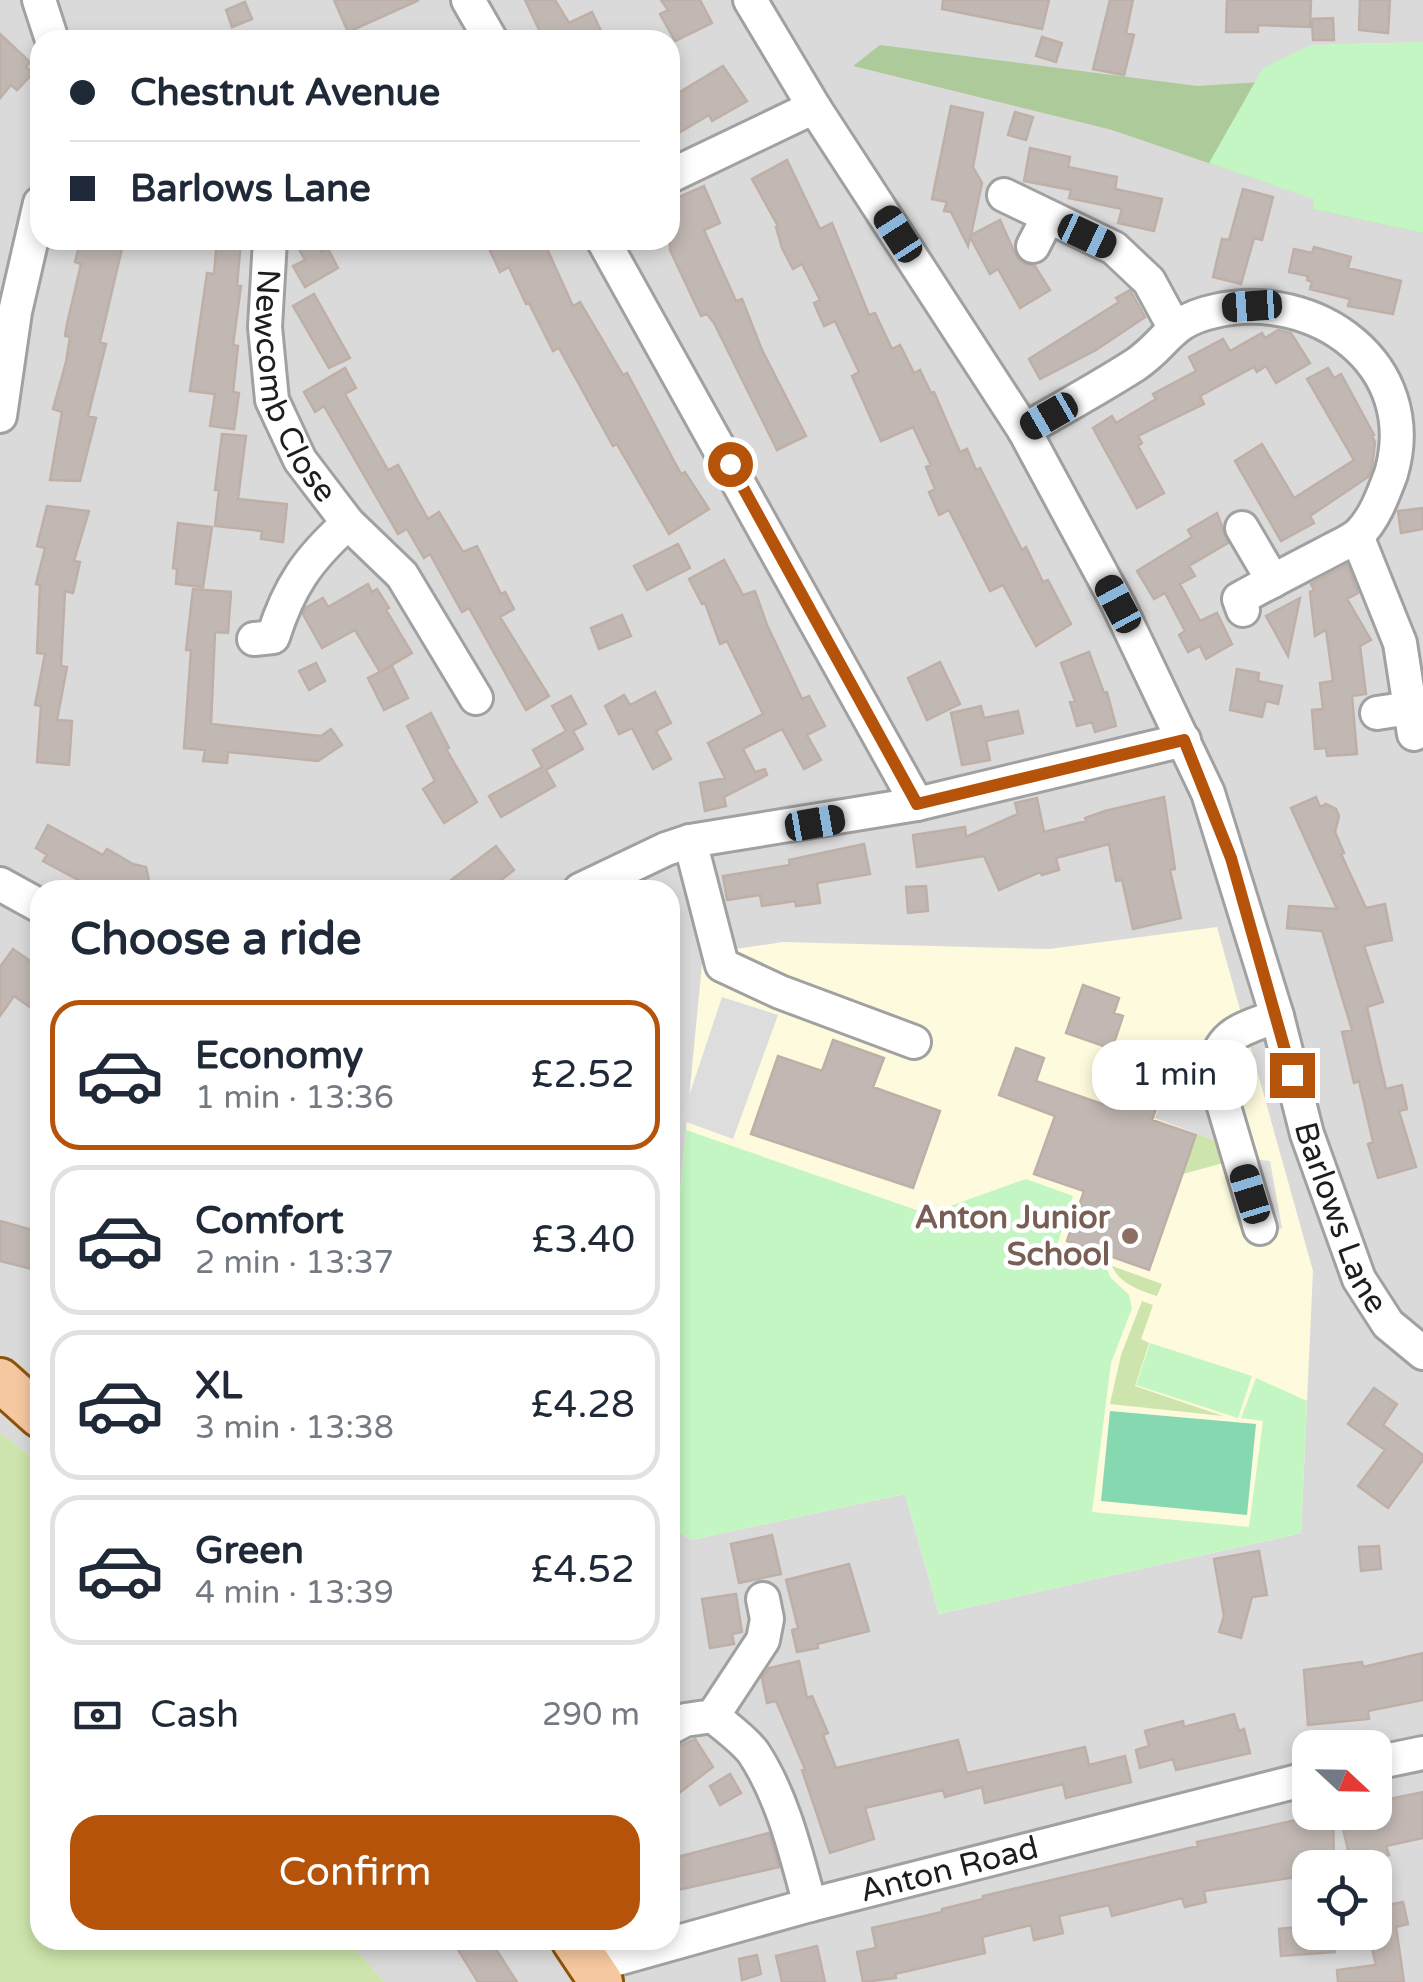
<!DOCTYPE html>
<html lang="en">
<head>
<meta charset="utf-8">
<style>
  body { margin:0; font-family:"Varela Round",sans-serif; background:#f2f2f3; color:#1f2937; height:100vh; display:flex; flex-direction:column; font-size:38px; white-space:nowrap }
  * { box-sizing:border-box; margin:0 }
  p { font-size:32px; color:#747a83 }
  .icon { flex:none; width:55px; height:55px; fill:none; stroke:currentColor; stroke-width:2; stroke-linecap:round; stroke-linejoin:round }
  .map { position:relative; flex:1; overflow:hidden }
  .side { position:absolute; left:30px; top:880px; width:650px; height:1070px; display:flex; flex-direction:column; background:#fff; border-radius:30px; box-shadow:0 5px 15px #0003 }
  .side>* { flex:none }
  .guide { position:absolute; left:30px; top:30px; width:650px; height:220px; border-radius:30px; box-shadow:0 5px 15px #0003; display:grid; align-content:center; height:220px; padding:0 40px; background:#fff }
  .needle { width:65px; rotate:112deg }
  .buttons { position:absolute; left:1292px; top:1730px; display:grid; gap:20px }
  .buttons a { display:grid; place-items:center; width:100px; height:100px; border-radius:20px; background:#fff; box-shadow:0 5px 15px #0003; font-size:50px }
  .end { position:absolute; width:45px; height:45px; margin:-22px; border:12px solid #b45309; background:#fff; box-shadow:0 0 0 5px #fff }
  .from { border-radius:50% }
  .bubble { position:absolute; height:70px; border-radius:30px; background:#fff; box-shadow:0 5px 15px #0003; font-size:32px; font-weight:600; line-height:70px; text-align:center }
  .car { position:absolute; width:30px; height:60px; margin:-30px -15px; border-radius:12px; box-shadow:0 0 8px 2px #0007; background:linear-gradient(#222 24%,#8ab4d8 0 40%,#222 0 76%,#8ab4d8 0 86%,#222 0) }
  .guide b { display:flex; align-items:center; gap:35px; height:95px; font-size:38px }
  .guide b+b { border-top:2px solid #e0e1e3 }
  .guide i { width:25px; height:25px; background:#1f2937 }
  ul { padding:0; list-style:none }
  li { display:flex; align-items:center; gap:30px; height:150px; margin:0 20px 15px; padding:0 20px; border:5px solid #e0e1e3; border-radius:30px }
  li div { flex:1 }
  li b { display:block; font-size:38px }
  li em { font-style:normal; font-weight:600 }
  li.current { border-color:#b45309 }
  li>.icon { width:90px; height:90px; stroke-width:1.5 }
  h2 { padding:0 40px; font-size:45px; line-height:120px }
  .pay { display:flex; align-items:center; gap:25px; height:110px; padding:0 40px; font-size:38px }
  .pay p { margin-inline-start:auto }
  .primary-button { display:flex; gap:20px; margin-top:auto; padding:20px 40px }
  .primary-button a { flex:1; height:115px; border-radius:30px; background:#b45309; color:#fff; font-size:40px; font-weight:600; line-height:115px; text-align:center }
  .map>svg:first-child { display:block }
  .residential { fill:#dbdada; fill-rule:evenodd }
  .education { fill:#fdfadd }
  .grass { fill:#cde5ac }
  .forest { fill:#adcb9a }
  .park { fill:#c3f6c2 }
  .pitch { fill:#85d8b0 }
  .parking { fill:#ddd }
  .building { fill:#c2b8b3; stroke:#beafa7; stroke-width:2.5 }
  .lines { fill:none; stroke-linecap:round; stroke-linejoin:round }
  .minor-casing { stroke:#a1a1a1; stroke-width:38 }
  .major-casing { stroke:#8d5409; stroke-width:48 }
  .minor { stroke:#fff; stroke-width:32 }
  .major { stroke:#f6c8a0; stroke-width:42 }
  .route { stroke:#b45309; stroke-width:12 }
  .education-dot { fill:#8d6e63; stroke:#fff; stroke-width:4 }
  .labels { text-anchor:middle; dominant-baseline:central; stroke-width:9; stroke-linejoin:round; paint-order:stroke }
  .street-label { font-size:32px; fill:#1d1d1d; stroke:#fff }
  .education-label { font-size:32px; font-weight:bold; fill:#785e54; stroke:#fff; text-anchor:end }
</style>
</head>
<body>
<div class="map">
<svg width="1423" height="1982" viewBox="0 0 1423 1982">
  <rect width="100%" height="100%" fill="#eee9e3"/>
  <path class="residential" d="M0,0h1423v42l-112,3 -101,119 105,36 -2,9 110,24v1749h-1039l-37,-42h323v-1050h-630v573l-40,-30zM40,40h630v200h-630zM1310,1748h65v64h-65zM1310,1868h65v64h-65z"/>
  <path class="education" d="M1217,927l96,344 -12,262 -362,81 -34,-120 -214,46 -21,-14v-232l33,-340 80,-12 266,7z"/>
  <path class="grass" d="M1198,1134l21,8 8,20 -44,12z
    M1112,1266l50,18 -5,12c-18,-6 -37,-12 -45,-30z
    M1142,1301l11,4 -12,34 8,4 -14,43 88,30 -113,-12 11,-49z
    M0,1433l40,30v477h307l37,42h-384z"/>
  <path class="forest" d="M880,45l317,41 112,-7 114,154 -111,-24 2,-10 -202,-69 -259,-64z"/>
  <path class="park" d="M1423,42v191l-111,-24 2,-10 -105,-36 54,-95 48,-23z
    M686,1130l242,84 98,-35 47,17 -17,52 50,17 4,12 19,18 3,13 -21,55 -19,149 157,15 14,-106 -22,-3 15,-40 51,23 -6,132 -362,81 -34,-120 -214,46 -21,-14v-232z
    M1150,1343l102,33 -14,42 -102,-33z"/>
  <path class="pitch" d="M1110,1411l146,13 -9,91 -146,-14z"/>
  <path class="parking" d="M722,997l56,18 -45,124 -52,-19z
    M1198,1050l22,7 31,102 19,2 12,67 -31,9 -32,-95 -64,-24 8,-21 19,3z"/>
  <path class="building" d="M334,0h85l-71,32z
    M525,0h30l14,23 23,-11 10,21 -3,1 3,6h-69l9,-4z
    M661,0h39l12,23 -37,18 -15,-27 8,-4z
    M943,0h106l-7,29 -100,-20z
    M1110,0h23l-7,33 8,2 -10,40 -31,-6z
    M1227,0h84l-1,27 -52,-2v7h-32z
    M1360,0h30l-2,33 -29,-3z
    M245,2l7,17 -20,8 -6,-17z
    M1333,18l1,22h-21l-1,-21z
    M0,34l30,28 -4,5 7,6 -16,17 -6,-5 -11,13z
    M1042,37l20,6 -6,19 -20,-6z
    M723,66l24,35 -35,20 -3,-6 -39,23v-40z
    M951,106l32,7 -10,54 9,16 -11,52 29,-15 17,38 8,6 10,2 15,24 -30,18 -22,-39 -8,5 -20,-37 -2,9 -17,-34 -7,-1 3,-9 -15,-3z
    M1015,112l18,5 -7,23 -18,-5z
    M1030,148l40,9 -2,10 49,10 -2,12 47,10 -8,32 -36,-8 4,-14 -53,-11 2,-8 -47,-9z
    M787,160l33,69 12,-6 37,92 6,-2 17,36 8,-4 14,28 6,-3 11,23 3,-1 26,60 7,-3 9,21 4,-2 42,82 4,-3 17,35 5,-2 23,44 -35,22 -33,-61 -13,6 -41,-81 -10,5 -10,-23 6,-3 -9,-22 5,-2 -18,-38 -32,14 -29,-65 7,-4 -24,-51 -11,5 -10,-23 6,-3 -18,-36 -9,5 -11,-21 -6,-21 2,-1 -26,-47z
    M704,186l16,37 -16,7 32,71 6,-2 20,51 44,86 -29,14 -63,-127 -7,-9 -6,2 -31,-66v-49z
    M1243,189l30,8 -11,43 -8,-2 -13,46 -28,-7 9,-38 7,1z
    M89,240h35l-24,102 6,2 -18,72 8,2 -16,63 -30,-1 12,-68 -9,-3 13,-47 4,-25 -5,-1 2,-12 14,-60 -6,-2 5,-20 8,2z
    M217,240h24l-4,46h4l-8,59 5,1 -5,46 6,1 -5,36 -24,-3 5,-32 -25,-3 17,-118 7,1z
    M294,240h21l7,12 6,-3 10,19 -33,19 -12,-21 12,-6z
    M485,240h58l30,66 7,-4 43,73 4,-2 54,101 4,-2 24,37 -40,25 -52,-90 -4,2 -54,-98 -6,3 -24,-48 -3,1 -17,-37 -9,5z
    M1314,247l37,10 -3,11 53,13 -8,33 -45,-8 2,-7 -40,-10 2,-7 -5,-2 1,-4 -19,-4 5,-23 18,4z
    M1130,290l15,27 -49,33 -56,29 -11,-20 90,-57 -3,-4z
    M314,294l36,64 -21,10 -36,-62z
    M1278,330l13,3 19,30 -34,20 -10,-17 -9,6 -3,-5 -54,29 4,8 -66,32 4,7 -4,3 26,47 -27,15 -44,-80 19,-12 4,7 40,-24 -3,-5 43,-23 -7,-14 34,-18 7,12 32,-18 3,5z
    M345,368l11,20 -11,6 43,76 10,-5 30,54 11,-7 24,40 14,-6 24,48 4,-2 9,17 -14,8 49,79 -23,14 -57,-102 -7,4 -32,-58 -6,4 -17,-29 -9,5 -74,-128 -9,6 -11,-20z
    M1328,368l6,10 7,-4 33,61 -2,1 3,6 -3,27 -4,8 -58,39 4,7 -33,18 -46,-80 27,-17 32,54 60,-38 -47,-81z
    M222,434l24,2 -8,63 49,5 -4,38 -22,-3 1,-8 -47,-5 4,-36h-4z
    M47,506l42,5 -15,50 6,1 -7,31 -8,-2 -4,75 6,1 -10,53 15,1 -3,44 -32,-3 4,-56 -6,-1 10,-51 -8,-1 3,-68 -4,-1 9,-36 -8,-2z
    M1423,508v21l-22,4 -3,-22z
    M1217,513l11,30 -39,23 6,10 -15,8 20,37 17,-8 15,31 -26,15 -6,-13 -12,6 -9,-17 6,-4 -20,-38 -11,6 -17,-28 55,-34 -4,-7z
    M178,523l34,4 -9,60 -27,-3 1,-15 -4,-1z
    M678,544l12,24 -43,22 -13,-24z
    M724,560l19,35 12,-4 12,34 35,74 7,-3 16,30 -18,9 14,25 -17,9 -22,-40 -39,20 12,23 10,-3 2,6 -43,22 2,9 -21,5 -5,-28 25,-5 -17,-35 55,-29 -36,-73 -7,3 -15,-41 -3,1 -13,-25z
    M1347,565l11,28 -11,6 24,41 -11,6 6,48 -14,2 5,58 -30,2 -1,-8 -11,1 -3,-39 11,-1 -3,-26 13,-2 -7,-51 -11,6 -5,-44 4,-2 -3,-6z
    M368,584l4,8 5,-3 12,19 -3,2 26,43 -32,19 -25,-42 -33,18 -19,-34 2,-6 18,-10 5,9z
    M193,589l38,3 -3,41 -13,-1 -4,92 110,12 10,-7 11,16 -24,16 -90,-9 -1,11 -24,-2 2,-11 -21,-2 7,-98h-5z
    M1300,598l-12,58 -22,-40z
    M622,615l9,21 -32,13 -8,-21z
    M1089,652l15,41 3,-1 9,34 -21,6 -3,-10 -15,4 -7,-24 5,-1 -14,-38z
    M940,662l20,42 -33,16 -19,-42z
    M316,663l9,18 -16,9 -10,-19z
    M392,666l16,32 -24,12 -16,-32z
    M1237,669l22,4 -1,8 24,5 -4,18 -12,-3 -4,16 -32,-7z
    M655,692l16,31 -15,8 15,28 -18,10 -21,-41 -13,6 -14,-28 19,-11 6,10z
    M571,696l15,28 -13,7 10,18 -37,21 9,16 -54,31 -12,-21 53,-29 -9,-17 33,-19 -14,-25z
    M981,706l3,12 34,-7 5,22 -37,8 4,19 -28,5 -11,-52z
    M431,713l18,35 -3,1 31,53 -33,21 -21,-34 12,-8 -28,-55z
    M1164,797l11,72 -5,1 11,48 -48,11 -11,-49 -6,1 -7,-37 -53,14 3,12 -17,5 -2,-3 -41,18 -15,-34 -67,11 -4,-32 52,-8 1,10 52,-23 -3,-11 22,-5 7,34 42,-11 -1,-3 20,-7z
    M1316,797l4,10 6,-3 10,5 3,7 -4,16 9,21 -3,1 25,54 19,-4 7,36 -28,6 19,56 -16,5 19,82 16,-4 5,24 -8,2 17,56 -38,11 -10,-34 5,-2 -14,-61 -5,2 -12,-51 10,-2 -30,-99 -35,-3 2,-22 48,3 -46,-101z
    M48,825l55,30 4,-6 26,15 13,3 5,23h-46l-17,-10 -2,4 -43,-23 4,-6 -11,-7z
    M864,844l6,30 -53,9 3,20 -24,3 -1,-5 -33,5 -2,-11 -33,5 -4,-24 67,-11 -1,-5z
    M496,846l18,24 -26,20h-50z
    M926,886l2,25 -20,2 -2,-26z
    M13,949l23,16 -5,7 9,6v36l-26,-18 -14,20v-49z
    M1083,985l36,13 -5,15 9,3 -11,33 -46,-16z
    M833,1040l51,18 -11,29 67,24 -27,77 -162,-54 27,-78 44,15z
    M1016,1048l28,10 -8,23 72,25 4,-10 5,2 6,-16 38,13 -9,25 44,15 -47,135 -82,-29 17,-50 -50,-17 21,-58 -56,-21z
    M0,1221l33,9 -2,7 9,2v32l-40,-10z
    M1374,1388l23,16 -14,21 40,30v5l-35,48 -30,-22 27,-36 -37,-26z
    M772,1535l9,39 -42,9 -8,-39z
    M1379,1546l2,23 -20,2 -2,-24z
    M1259,1551l8,44 -15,2 -11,41 -22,-6 5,-16 -10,-57z
    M849,1564l20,67 -52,13 1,4 -21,4 -5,-22 6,-2 -12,-48z
    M736,1594l6,38 -10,2 2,10 -24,4 -8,-49z
    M1423,1653v47l-55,11 1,8 -61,6 -4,-55 58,-8 1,5z
    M799,1661l8,37 5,-2 16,37 -5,2 13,33 122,-28 9,33 118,-26 4,18 36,-9 6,26 -65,16 -3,-14 -78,19 -3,-16 -37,10 -2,-7 -78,18 9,31 -44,14 -28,-83 3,-1 -29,-68 -9,2 -5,-25 7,-10z
    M1234,1714l5,17 5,-2 6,24 -74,17 -3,-11 -33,9 -4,-18 13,-4 -4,-15 38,-10 1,6z
    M695,1739l18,28 -43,33v-50z
    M730,1774l11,19 -21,12 -10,-19z
    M1423,1792v46l-37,8 3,9 -37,12 -13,-55h36v-10z
    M1333,1812l1,56h-40l2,9 -92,14 2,11 -21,5 -3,-9 -70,18 -3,-11 -50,11 4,17 -29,7 -3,-15 -49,12 3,16 -90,21 1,4 -33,4 -6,-30 19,-4 -4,-20 70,-16v-3l41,-10v-3l215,-50 -1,-4z
    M769,1833l10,34 -101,23 -8,-31z
    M1403,1902l5,22 -12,3 8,55h-66l-1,-12 39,-5 -8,-33h7v-10l11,-3 -3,-13z
    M1310,1926v6h25v20l-54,4 -2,-27z
    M452,1940h38l27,42h-39z
    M817,1946l8,36h-43l-6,-26z
    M757,1955l4,19 -19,6 -3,-21z"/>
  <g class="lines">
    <defs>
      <g id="minor">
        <path d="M39,0l13,40"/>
        <path d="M468,0l23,40"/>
        <path id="s1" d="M750,0l64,107 210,323 94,174 90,189 69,223 30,118 52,145 29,45 35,29"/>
        <path d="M670,176l144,-69"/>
        <path d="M1004,195l110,53 35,33 25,46"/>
        <path id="s2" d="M270,240l-5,87 7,73 28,60 48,63 54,52 74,123"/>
        <path d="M603,240l314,564"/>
        <path d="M1033,246l15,-29"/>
        <path d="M0,416l15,-104 25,-109"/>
        <path d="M1024,430c37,-21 75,-42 111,-65 33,-22 33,-44 80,-54 100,-23 208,53 176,163 -8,21 -16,44 -32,60 -9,8 -23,13 -33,19 -29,15 -58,30 -87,46l4,11"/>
        <path d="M1242,528l31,53"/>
        <path d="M1357,536l43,107 14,91"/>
        <path d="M254,639l19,-2c16,-51 35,-78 75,-114"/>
        <path d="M1377,713l33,-5"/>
        <path d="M690,841l32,124 58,27 134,50"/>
        <path d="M0,884l40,22"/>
        <path d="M580,890l86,-41 24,-8 227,-37 267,-64"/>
        <path d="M1260,1228l-46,-155c4,-41 30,-44 63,-57"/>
        <path d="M713,1716c13,11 30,23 40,36 30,45 43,102 57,153"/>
        <path d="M670,1728l15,-8 28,-4 50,-76 4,-21 -4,-20"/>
        <path d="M1375,1763l48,-10"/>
        <path id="s3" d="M592,1966l218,-61 500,-127"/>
      </g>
      <path id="major" d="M0,1380l40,36
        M573,1940l28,42"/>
    </defs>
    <use href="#minor" class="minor-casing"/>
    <use href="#major" class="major-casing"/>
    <use href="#minor" class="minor"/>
    <use href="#major" class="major"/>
  </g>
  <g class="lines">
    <path class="route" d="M730,464l187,340 267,-64 47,118 61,217"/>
  </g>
  <circle class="education-dot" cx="1130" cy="1236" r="10"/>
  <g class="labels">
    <g class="street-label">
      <text stroke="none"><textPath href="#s2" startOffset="152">Newcomb Close</textPath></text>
      <text stroke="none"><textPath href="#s1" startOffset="1362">Barlows Lane</textPath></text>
      <text stroke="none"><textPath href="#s3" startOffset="370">Anton Road</textPath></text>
    </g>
    <g class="education-label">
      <text x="1110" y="1218">Anton Junior<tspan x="1110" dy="37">School</tspan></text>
    </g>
  </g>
</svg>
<div class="buttons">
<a><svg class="needle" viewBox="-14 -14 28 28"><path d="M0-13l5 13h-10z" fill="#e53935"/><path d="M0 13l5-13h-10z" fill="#747a83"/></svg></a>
<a><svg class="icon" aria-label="locate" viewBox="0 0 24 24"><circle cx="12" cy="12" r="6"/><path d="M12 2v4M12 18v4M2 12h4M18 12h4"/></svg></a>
</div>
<i class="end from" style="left:730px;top:464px"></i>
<i class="end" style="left:1292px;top:1075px"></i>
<div class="bubble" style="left:1092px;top:1040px;width:165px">1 min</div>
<i class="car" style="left:898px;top:234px;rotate:327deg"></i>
<i class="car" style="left:1087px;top:236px;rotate:115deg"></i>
<i class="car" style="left:1252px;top:306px;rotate:266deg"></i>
<i class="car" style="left:1049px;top:416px;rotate:240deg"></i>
<i class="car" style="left:1118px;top:604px;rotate:332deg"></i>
<i class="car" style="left:815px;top:823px;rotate:80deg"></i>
<i class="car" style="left:1250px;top:1194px;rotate:343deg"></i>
<div class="guide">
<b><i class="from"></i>Chestnut Avenue</b>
<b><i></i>Barlows Lane</b>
</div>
<section class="side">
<h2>Choose a ride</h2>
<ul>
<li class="current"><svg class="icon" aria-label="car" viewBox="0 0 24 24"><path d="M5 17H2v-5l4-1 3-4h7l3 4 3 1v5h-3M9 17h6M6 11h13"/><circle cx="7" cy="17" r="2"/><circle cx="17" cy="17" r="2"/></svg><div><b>Economy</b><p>1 min · 13:36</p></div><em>£2.52</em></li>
<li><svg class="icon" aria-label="car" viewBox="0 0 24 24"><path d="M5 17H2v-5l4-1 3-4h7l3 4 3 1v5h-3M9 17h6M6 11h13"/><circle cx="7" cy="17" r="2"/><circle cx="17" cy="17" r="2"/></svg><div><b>Comfort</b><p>2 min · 13:37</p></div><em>£3.40</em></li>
<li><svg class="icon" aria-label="car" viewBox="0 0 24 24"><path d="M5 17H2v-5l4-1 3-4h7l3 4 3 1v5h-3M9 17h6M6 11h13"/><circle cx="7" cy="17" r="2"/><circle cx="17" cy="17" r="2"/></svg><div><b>XL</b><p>3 min · 13:38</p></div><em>£4.28</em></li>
<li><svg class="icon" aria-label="car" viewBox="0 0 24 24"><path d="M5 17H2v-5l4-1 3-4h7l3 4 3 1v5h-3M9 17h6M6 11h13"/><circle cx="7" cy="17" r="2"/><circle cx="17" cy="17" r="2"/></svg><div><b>Green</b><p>4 min · 13:39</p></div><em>£4.52</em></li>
</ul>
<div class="pay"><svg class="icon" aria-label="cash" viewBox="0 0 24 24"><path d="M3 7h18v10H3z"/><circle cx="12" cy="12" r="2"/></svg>Cash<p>290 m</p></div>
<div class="primary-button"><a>Confirm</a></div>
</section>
</div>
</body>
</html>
